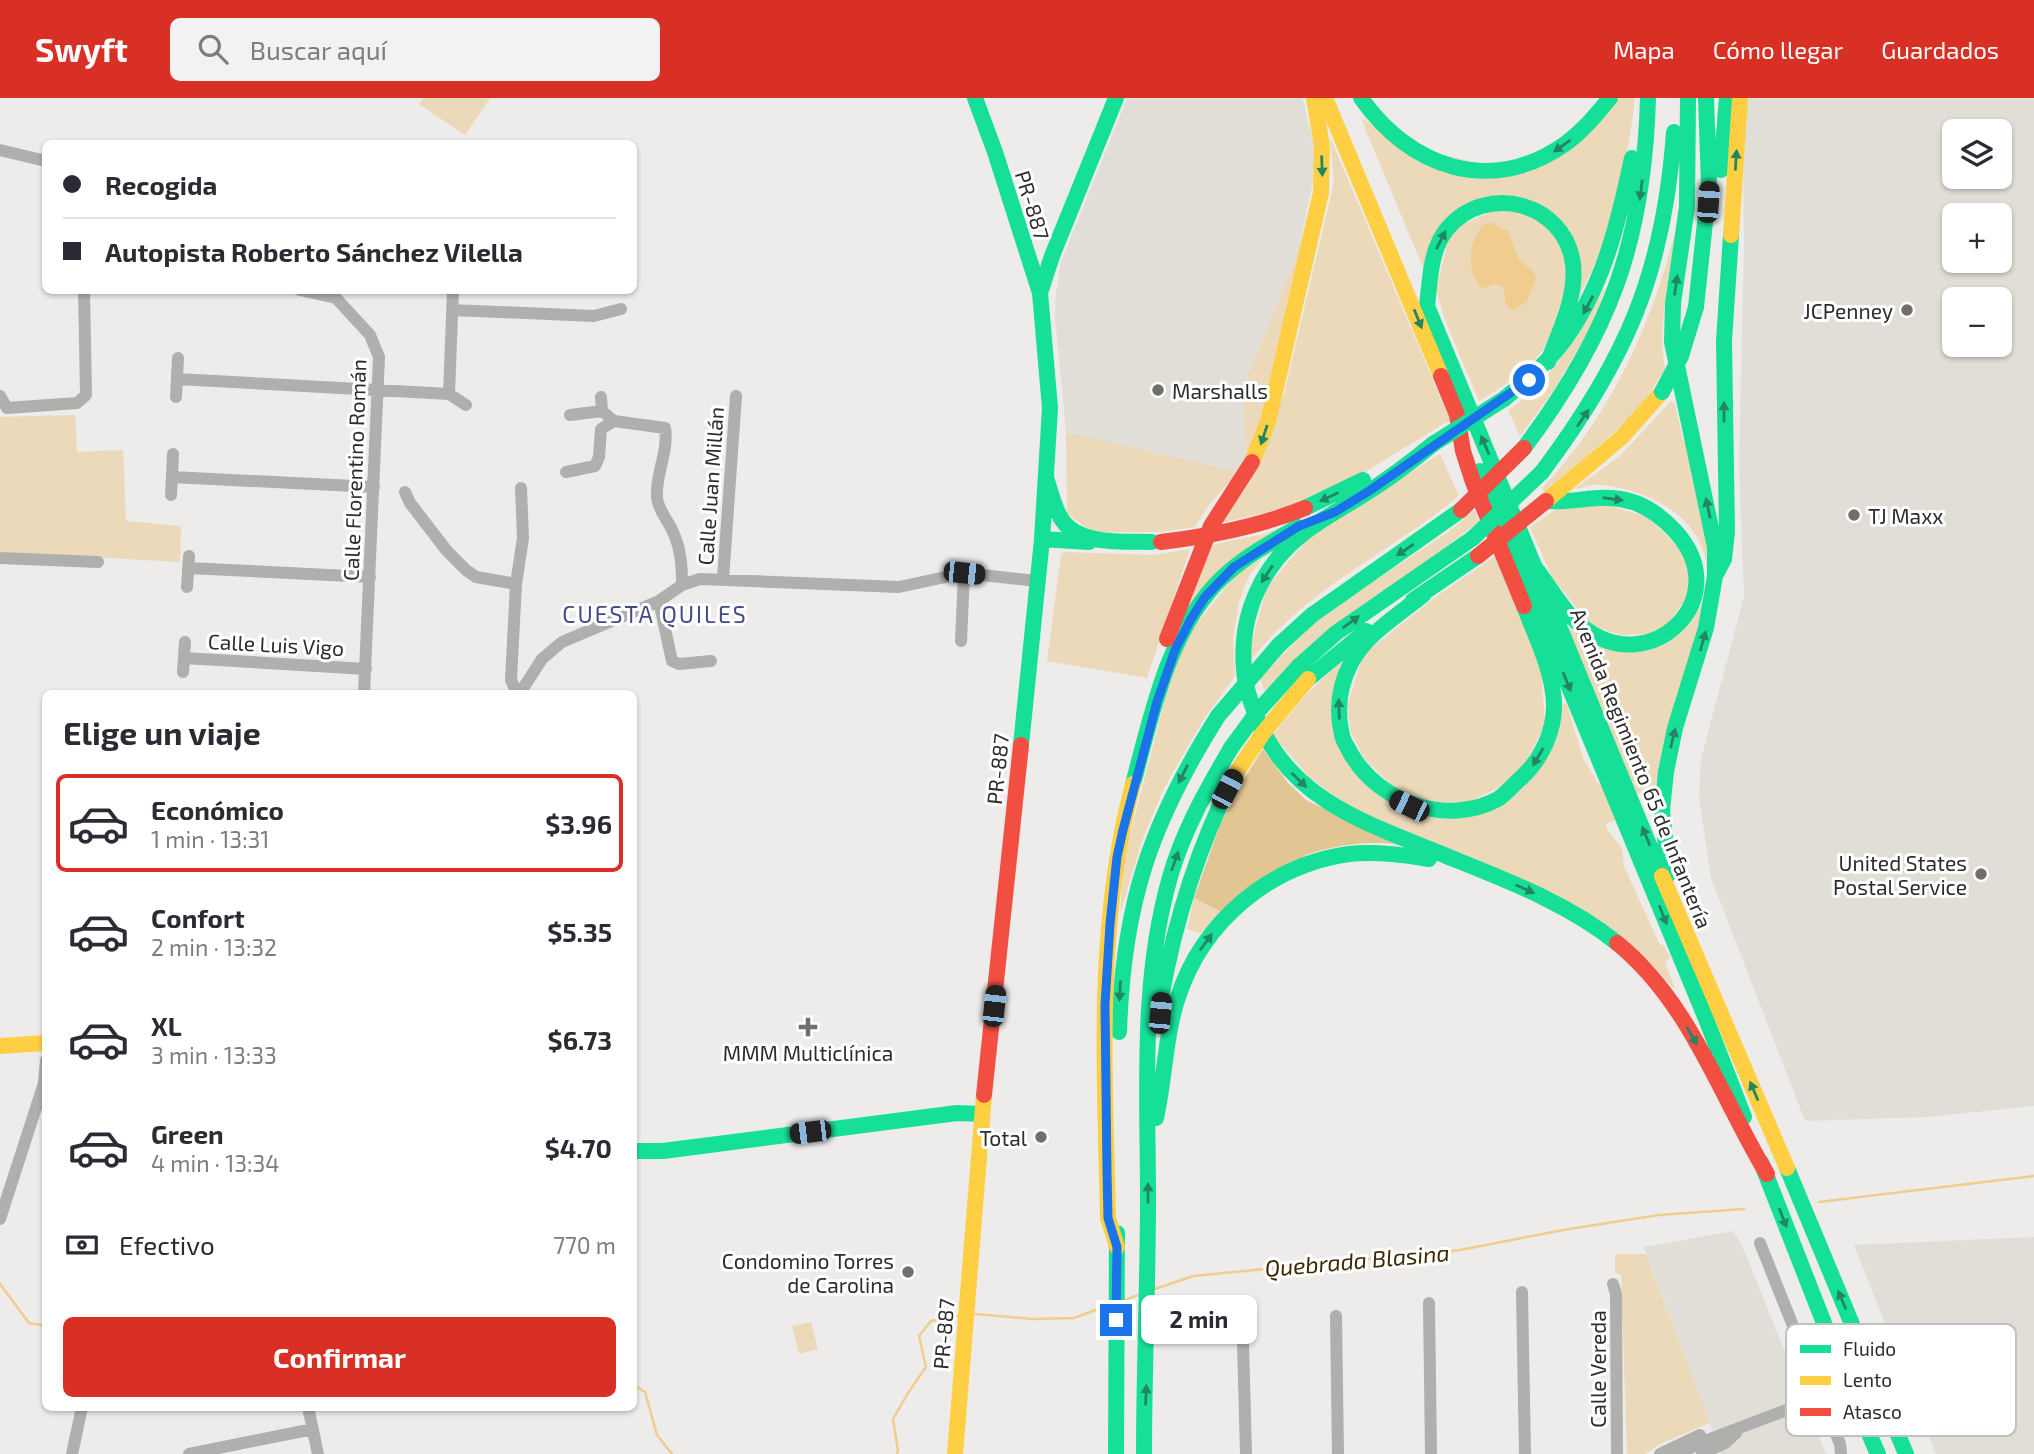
<!DOCTYPE html>
<html lang="es">
<head>
<meta charset="utf-8">
<style>
  body { margin:0; font-family:"Exo 2",sans-serif; background:#f2f2f3; color:#2b2b33; height:100vh; display:flex; flex-direction:column; font-size:26px; white-space:nowrap }
  * { box-sizing:border-box; margin:0 }
  p { font-size:23px; color:#7c7c81 }
  .icon { flex:none; width:38px; height:38px; fill:none; stroke:currentColor; stroke-width:2; stroke-linecap:round; stroke-linejoin:round }
  .map { position:relative; flex:1; overflow:hidden }
  .sheet { position:absolute; left:42px; top:592px; width:595px; height:721px; display:flex; flex-direction:column; background:#fff; border-radius:10px; box-shadow:0 2px 5px #0004 }
  .sheet>* { flex:none }
  .banner { position:absolute; left:42px; top:42px; width:595px; height:154px; border-radius:10px; box-shadow:0 2px 5px #0004; display:grid; align-content:center; height:154px; padding:0 21px; background:#fff }
  .fabs { position:absolute; left:1942px; top:21px; display:grid; gap:14px }
  .fabs a { display:grid; place-items:center; width:70px; height:70px; border-radius:10px; background:#fff; box-shadow:0 2px 5px #0004; font-size:35px }
  .end { position:absolute; width:32px; height:32px; margin:-16px; border:9px solid #1a73e8; background:#fff; box-shadow:0 0 0 4px #fff }
  .from { border-radius:50% }
  .bubble { position:absolute; height:49px; border-radius:10px; background:#fff; box-shadow:0 2px 5px #0004; font-size:23px; font-weight:700; line-height:49px; text-align:center }
  .car { position:absolute; width:21px; height:42px; margin:-21px -10px; border-radius:9px; box-shadow:0 0 5px 2px #0007; background:linear-gradient(#222 24%,#8ab4d8 0 40%,#222 0 76%,#8ab4d8 0 86%,#222 0) }
  .banner b { display:flex; align-items:center; gap:24px; height:66px; font-size:26px }
  .banner b+b { border-top:2px solid #e1e1e2 }
  .banner i { width:18px; height:18px; background:#2b2b33 }
  ul { padding:0; list-style:none }
  li { display:flex; align-items:center; gap:21px; height:98px; margin:0 14px 10px; padding:0 7px; border:4px solid transparent; border-radius:10px }
  li div { flex:1 }
  li b { display:block; font-size:26px }
  li em { font-style:normal; font-weight:700 }
  li.active { border-color:#d93025 }
  li>.icon { width:63px; height:63px; stroke-width:1.5 }
  h2 { padding:0 21px; font-size:32px; line-height:84px }
  .pay { display:flex; align-items:center; gap:18px; height:77px; padding:0 21px; font-size:26px }
  .pay p { margin-inline-start:auto }
  .cta { display:flex; gap:14px; margin-top:auto; padding:14px 21px }
  .cta a { flex:1; height:80px; border-radius:10px; background:#d93025; color:#fff; font-size:28px; font-weight:700; line-height:80px; text-align:center }
  header { display:flex; align-items:center; gap:42px; box-sizing:border-box; height:98px; padding:0 35px; background:#d93025; color:#fff }
  header strong { font-size:33px }
  nav { display:flex; gap:38px; margin-inline-start:auto; font-size:24px }
  .search { width:490px; height:63px; background:#f2f2f3; display:flex; align-items:center; gap:18px; box-sizing:border-box; padding:0 24px; border-radius:10px; color:#7c7c81; font-size:26px }
  .map>svg:first-child { display:block }
  .built { fill:#e1ded7; fill-rule:evenodd }
  .green { fill:#ebd9ba }
  .forest { fill:#e1c694 }
  .water { fill:#f0cc8e }
  .lines { fill:none; stroke-linecap:round; stroke-linejoin:round }
  .stream { stroke:#f0cc8e; stroke-width:2.5 }
  .street { stroke:#afafae; stroke-width:12 }
  .fast { stroke:#16e098; stroke-width:16 }
  .slow { stroke:#ffcf43; stroke-width:16 }
  .jam { stroke:#f24e42; stroke-width:16 }
  .fast-bridge { stroke:#16e098; stroke-width:16 }
  .slow-bridge { stroke:#ffcf43; stroke-width:16 }
  .jam-bridge { stroke:#f24e42; stroke-width:16 }
  .oneway { fill:#228662 }
  .route { stroke:#1a73e8; stroke-width:9 }
  .poi-dot { fill:#706f6e; stroke:#fff; stroke-width:2.5 }
  .labels { text-anchor:middle; dominant-baseline:central; stroke-width:6; stroke-linejoin:round; paint-order:stroke }
  .street-label { font-size:21px; fill:#2d2c2b; stroke:#fff }
  .poi-label { font-size:21px; fill:#2d2c2b; stroke:#fff; text-anchor:end }
  .neighbourhood-label { font-size:23px; letter-spacing:2px; fill:#434b88; stroke:#fff }
  .water-label { font-size:23px; font-style:italic; fill:#3c2801; stroke:#fff }
  .key { fill:#fff; stroke:#c0c0bf; stroke-width:2 }
  .key-label { font-size:19px; fill:#2d2c2b }
</style>
</head>
<body>
<header>
<strong>Swyft</strong>
<div class="search"><svg class="icon" aria-label="search" viewBox="0 0 24 24"><circle cx="10" cy="10" r="6"/><path d="M15 15l6 6"/></svg>Buscar aquí</div>
<nav><a>Mapa</a><a>Cómo llegar</a><a>Guardados</a></nav>
</header>
<div class="map">
<svg width="2034" height="1356" viewBox="0 0 2034 1356">
  <rect width="100%" height="100%" fill="#edecea"/>
  <path class="built" d="M1127,0h175l2,5 10,44v30l-16,75 -50,123 -5,33 4,51 -9,13 -172,-40 -11,-115 1,-23 5,-32z
    M1746,0h288v1008l-107,11 -122,4 -94,-243 -12,-81 2,-38 43,-163 -5,-132 5,-220 -1,-102zM1955,33h45v46h-45zM1955,117h45v46h-45zM1955,201h45v46h-45z
    M1733,1133l9,14 84,209h-105l-77,-207z
    M2034,1139v217h-98l-82,-209z"/>
  <path class="green" d="M423,0h67l-25,37 -46,-31z
    M1616,0h19c-8,68 -22,136 -55,196l-11,-65 -85,-32 -60,73 -62,-149 2,-2 34,25 122,29z
    M1330,39l120,283 -90,55 -79,34 -60,14 63,-129 50,-212z
    M1320,67l-60,261 -13,33 -4,-51 5,-33 50,-123z
    M1505,108l47,21 18,44c-7,23 -13,47 -22,69 -13,28 -44,46 -69,61l-34,-81 -9,-30 15,-61z
    M1676,130c-6,46 -19,96 -11,141l-27,42 -94,83 -2,-6c69,-72 110,-164 134,-260z
    M1606,188l-13,38 -41,69 -32,43 -12,-26c45,-28 71,-80 98,-124z
    M1671,303l4,3 8,36 5,6c9,38 22,77 21,116 -1,77 -40,148 -53,223l-21,10 -67,-166 7,-4c103,95 211,-92 50,-136 -10,-2 -21,-5 -32,-4 -7,1 -15,4 -19,4l45,-32z
    M75,317l2,37 46,-2 3,71 55,5 -1,36 -180,-10v-135z
    M1066,334l172,40 -30,34 -13,21 -36,5h-66l-26,-18z
    M1440,356l19,42c-57,47 -126,80 -179,132 -11,10 -20,21 -30,32l1,-16 16,-57 45,-53z
    M1596,404l52,15 39,39 2,39 -22,30 -19,9 -28,1 -29,-10 -38,-46 -23,-52 26,-18z
    M1474,412l5,11 -215,170 -4,-13 60,-61 131,-87z
    M1282,429l-99,95 29,-77 52,-11z
    M1190,451l-43,129 -100,-17 14,-107 3,-2 90,3z
    M1495,458l46,110 4,60 -32,55 -45,21h-38l-37,-15 -29,-29 -13,-25 -4,-27 16,-51 71,-57z
    M1262,461l-13,17 -10,26 -6,36 2,38 -33,46 -39,68 -21,51 -22,73 4,-55 47,-184 20,-44 46,-58z
    M1343,561l-11,44 50,94 109,13 73,-107 3,2 16,53 15,25 11,10 9,26 -12,5v3l16,22 2,17 18,40 17,37 5,3 6,11 -5,5 11,29 -28,-31 -299,-154 -39,-28 -37,-43 32,-39z
    M1194,800l27,14 -21,22 -13,-5z
    M1615,1156h31l64,169 -48,20 -17,11h-18l-6,-179 -6,-2z
    M811,1224l7,27 -19,5 -7,-28z"/>
  <path class="forest" d="M1263,651l25,34 18,17 90,44c-31,-3 -60,1 -90,11l-85,57 -27,-14 26,-73 22,-43z"/>
  <path class="water" d="M1485,125h7l16,8 10,28 15,12 3,7 -9,23 -13,10c-11,-4 -8,-15 -11,-24l-10,-3 -7,4 -5,-1c-16,-15 -12,-50 4,-64z"/>
  <g class="lines">
    <path class="stream" d="M1819,1104l215,-26
      M0,1186l29,39 17,3
      M1155,1191l38,-13 267,-26 103,-20 96,-15 85,-6
      M1125,1202l13,-5
      M975,1216l58,5 41,-1 35,-13
      M634,1287l11,7 12,43 15,19
      M897,1356l1,-3 -5,-32 15,-26 18,-26 -7,-31 12,-15 26,-5"/>
    <path class="street" d="M0,52l46,11
      M300,192l36,8 34,37 9,22 -15,336
      M452,212l142,6 27,-7
      M177,281l272,15 17,11
      M449,296l4,-104
      M0,298l7,12 70,-5 9,-8 -2,-105
      M176,299l2,-39
      M601,299l1,14
      M570,317l32,-4 12,10 51,7c4,24 -10,46 -8,70 2,14 11,22 16,34 8,17 9,35 9,53
      M566,374l29,-6 4,-9 2,-28 13,-8
      M172,379l202,10
      M405,394l5,11 37,48 19,19 10,7 40,7
      M171,397l2,-41
      M0,460l98,4
      M188,470l182,9
      M723,481l13,-183
      M187,489l2,-31
      M659,503l13,60 7,3 32,-3
      M961,543l3,-68
      M184,560l182,11
      M183,574l2,-30
      M517,595l-6,-13 5,-96 7,-46 -2,-50
      M520,595l22,-34 20,-17 97,-41 23,-16 18,-6 199,8 65,-14 73,8
      M0,1121l44,-136 2,-23
      M1760,1145l80,201 1,10
      M1613,1186l3,10 1,160
      M1522,1194l3,162
      M1429,1205l2,151
      M1336,1218l2,138
      M1241,1236l2,8 3,112
      M308,1309l10,47
      M72,1356l10,-47
      M189,1356l124,-25
      M1660,1356l40,-19
      M1678,1356l29,-14 114,-43
      M1702,1356l23,-11 11,-10"/>
    <path class="fast" d="M975,0l20,54 45,141 10,115 -8,131 -21,206
      M1361,0c49,70 130,98 204,46 18,-13 31,-29 45,-46
      M1688,0l-1,109 -14,96 -1,39 43,205v29
      M1721,72l6,-72
      M1040,195l12,-37 64,-158
      M1427,208l235,570
      M1427,208c3,-25 3,-56 20,-77 39,-47 118,-27 126,35 4,33 -14,68 -25,98
      M1696,209l13,-122 -3,-87
      M1504,301c19,-16 39,-32 55,-52 43,-55 59,-122 73,-189
      M1433,346c-23,19 -47,37 -73,53 -26,16 -55,31 -77,55 -29,32 -43,74 -39,117 1,21 9,41 18,60 35,73 107,95 177,124 61,25 126,48 178,90
      M1524,350c86,-115 120,-206 124,-350
      M1480,373l226,548 38,98
      M1542,374c84,-112 122,-199 132,-340
      M1046,380c5,14 8,30 16,42 18,26 63,21 90,22
      M1305,410l58,-28
      M1042,441l47,3
      M1537,472c15,20 27,43 47,58 67,52 153,-30 91,-97 -11,-12 -24,-22 -39,-28 -36,-12 -57,1 -90,-2
      M1424,496c-24,20 -58,40 -73,69 -12,23 -15,47 -9,72 1,6 6,13 9,19 28,48 95,73 147,45 8,-5 16,-15 23,-21 21,-19 34,-48 33,-76 -2,-33 -18,-65 -30,-96
      M1413,502l65,-44
      M1279,547l33,-30 149,-105
      M1299,568l37,-33 137,-95
      M1308,581l58,-48
      M1133,686c18,-67 34,-146 81,-198 24,-26 54,-42 84,-59
      M1669,776l-7,-64 4,-38 9,-44 31,-100 9,-52 9,-17 3,-27 -3,-191 7,-106
      M1161,900c14,-78 37,-151 73,-222
      M1119,934c4,-128 31,-208 99,-316
      M1156,1020c9,-40 9,-82 22,-121 25,-76 92,-132 171,-143 27,-3 54,1 80,5
      M634,1053h29l294,-38 25,1
      M1761,1064l93,238 24,54
      M1787,1070l119,286
      M1116,1356l1,-221
      M1144,1356c0,-85 4,-170 4,-255 0,-108 -8,-217 22,-322 13,-46 37,-88 61,-129"/>
    <path class="slow" d="M1325,0l116,278
      M1731,137l9,-137
      M1252,364l16,-40 53,-229 1,-47 -8,-48
      M1546,403l76,-64 40,-45
      M1662,778l125,292
      M0,948l46,-3
      M1117,1149l-9,-29c-3,-145 -13,-292 25,-434
      M955,1356l29,-359"/>
    <path class="jam" d="M1441,278l16,39 6,36 10,31 51,124
      M1167,541l44,-113 41,-64
      M1617,845c73,59 103,153 150,231
      M984,997l37,-350"/>
    <path class="fast-bridge" d="M1662,294l19,-36 15,-49
      M1433,346l71,-45
      M1473,440l69,-66
      M1218,618l61,-71
      M1231,650l27,-37 41,-45"/>
    <path class="slow-bridge" d="M1234,678l29,-43 45,-54"/>
    <path class="jam-bridge" d="M1461,412l63,-62
      M1161,444c50,-6 97,-15 144,-34
      M1478,458l68,-55"/>
  </g>
  <defs><path id="oneway-solid" d="M-6-.8H1V-3.2L6.5 0L1 3.2V.8H-6Z" transform="scale(1.75)"/></defs>
  <g class="oneway">
    <use href="#oneway-solid" transform="translate(1562 48) rotate(145)"/>
    <use href="#oneway-solid" transform="translate(1736 62) rotate(-86)"/>
    <use href="#oneway-solid" transform="translate(1322 68) rotate(88)"/>
    <use href="#oneway-solid" transform="translate(1641 92) rotate(97)"/>
    <use href="#oneway-solid" transform="translate(1441 142) rotate(-63)"/>
    <use href="#oneway-solid" transform="translate(1676 187) rotate(-82)"/>
    <use href="#oneway-solid" transform="translate(1588 207) rotate(118)"/>
    <use href="#oneway-solid" transform="translate(1418 221) rotate(68)"/>
    <use href="#oneway-solid" transform="translate(1724 314) rotate(-90)"/>
    <use href="#oneway-solid" transform="translate(1583 320) rotate(-56)"/>
    <use href="#oneway-solid" transform="translate(1264 337) rotate(108)"/>
    <use href="#oneway-solid" transform="translate(1485 347) rotate(-113)"/>
    <use href="#oneway-solid" transform="translate(1329 399) rotate(155)"/>
    <use href="#oneway-solid" transform="translate(1613 401) rotate(8)"/>
    <use href="#oneway-solid" transform="translate(1708 410) rotate(-102)"/>
    <use href="#oneway-solid" transform="translate(1405 452) rotate(146)"/>
    <use href="#oneway-solid" transform="translate(1267 476) rotate(123)"/>
    <use href="#oneway-solid" transform="translate(1351 524) rotate(-36)"/>
    <use href="#oneway-solid" transform="translate(1703 543) rotate(-74)"/>
    <use href="#oneway-solid" transform="translate(1567 584) rotate(68)"/>
    <use href="#oneway-solid" transform="translate(1339 611) rotate(-92)"/>
    <use href="#oneway-solid" transform="translate(1673 640) rotate(-76)"/>
    <use href="#oneway-solid" transform="translate(1538 659) rotate(120)"/>
    <use href="#oneway-solid" transform="translate(1183 676) rotate(117)"/>
    <use href="#oneway-solid" transform="translate(1299 682) rotate(44)"/>
    <use href="#oneway-solid" transform="translate(1646 738) rotate(-112)"/>
    <use href="#oneway-solid" transform="translate(1175 763) rotate(-70)"/>
    <use href="#oneway-solid" transform="translate(1525 791) rotate(24)"/>
    <use href="#oneway-solid" transform="translate(1663 817) rotate(68)"/>
    <use href="#oneway-solid" transform="translate(1206 844) rotate(-54)"/>
    <use href="#oneway-solid" transform="translate(1120 893) rotate(93)"/>
    <use href="#oneway-solid" transform="translate(1692 938) rotate(60)"/>
    <use href="#oneway-solid" transform="translate(1754 993) rotate(-113)"/>
    <use href="#oneway-solid" transform="translate(1148 1095) rotate(-90)"/>
    <use href="#oneway-solid" transform="translate(1783 1120) rotate(69)"/>
    <use href="#oneway-solid" transform="translate(1842 1202) rotate(-113)"/>
    <use href="#oneway-solid" transform="translate(1146 1297) rotate(-88)"/>
  </g>
  <g class="lines">
    <path class="route" d="M1116,1222l1,-73 -9,-29 -1,-46 -2,-167 5,-81 7,-67 6,-27 34,-128 18,-52 16,-31 14,-22 29,-30 65,-41 36,-14 34,-21 160,-111"/>
  </g>
  <g class="poi-dot">
    <circle cx="1907" cy="212" r="7"/>
    <circle cx="1158" cy="292" r="7"/>
    <circle cx="1854" cy="417" r="7"/>
    <circle cx="1981" cy="776" r="7"/>
    <path d="M804.5 918.5h7v7h7v7h-7v7h-7v-7h-7v-7h7z"/>
    <circle cx="1041" cy="1039" r="7"/>
    <circle cx="908" cy="1174" r="7"/>
  </g>
  <g class="labels">
    <g class="street-label">
      <text transform="translate(1033 107) rotate(73)">PR-887</text>
      <text transform="translate(354 372) rotate(-88)">Calle Florentino Román</text>
      <text transform="translate(710 388) rotate(-86)">Calle Juan Millán</text>
      <text transform="translate(276 546) rotate(3)">Calle Luis Vigo</text>
      <text transform="translate(1642 670) rotate(68)">Avenida Regimiento 65 de Infantería</text>
      <text transform="translate(997 671) rotate(-84)">PR-887</text>
      <text transform="translate(943 1236) rotate(-85)">PR-887</text>
      <text transform="translate(1597 1271) rotate(-90)">Calle Vereda</text>
    </g>
    <g class="poi-label">
      <text x="1893" y="212">JCPenney</text>
      <text x="1172" y="292" text-anchor="start">Marshalls</text>
      <text x="1868" y="417" text-anchor="start">TJ Maxx</text>
      <text x="1967" y="764">United States<tspan x="1967" dy="24">Postal Service</tspan></text>
      <text x="808" y="954" text-anchor="middle">MMM Multiclínica</text>
      <text x="1027" y="1039">Total</text>
      <text x="894" y="1162">Condomino Torres<tspan x="894" dy="24">de Carolina</tspan></text>
    </g>
    <g class="neighbourhood-label">
      <text x="655" y="516">CUESTA QUILES</text>
    </g>
    <g class="water-label">
      <text transform="translate(1357 1162) rotate(-5)">Quebrada Blasina</text>
    </g>
  </g>
  <rect x="1786" y="1226" width="230" height="112" rx="10" class="key"/>
  <rect x="1800" y="1247" width="31" height="8" fill="#16e098"/>
  <rect x="1800" y="1278" width="31" height="9" fill="#ffcf43"/>
  <rect x="1800" y="1310" width="31" height="8" fill="#f24e42"/>
  <g class="key-label">
    <text x="1843" y="1258">Fluido</text>
    <text x="1843" y="1289">Lento</text>
    <text x="1843" y="1321">Atasco</text>
  </g>
</svg>
<div class="fabs">
<a><svg class="icon" aria-label="layers" viewBox="0 0 24 24"><path d="M12 4l9 5-9 5-9-5zM3 14l9 5 9-5"/></svg></a>
<a>+</a>
<a>−</a>
</div>
<i class="end from" style="left:1529px;top:282px"></i>
<i class="end" style="left:1116px;top:1222px"></i>
<div class="bubble" style="left:1141px;top:1197px;width:116px">2 min</div>
<i class="car" style="left:1708px;top:104px;rotate:4deg"></i>
<i class="car" style="left:964px;top:475px;rotate:96deg"></i>
<i class="car" style="left:1227px;top:691px;rotate:28deg"></i>
<i class="car" style="left:1409px;top:708px;rotate:296deg"></i>
<i class="car" style="left:994px;top:908px;rotate:6deg"></i>
<i class="car" style="left:1160px;top:915px;rotate:5deg"></i>
<i class="car" style="left:810px;top:1034px;rotate:263deg"></i>
<div class="banner">
<b><i class="from"></i>Recogida</b>
<b><i></i>Autopista Roberto Sánchez Vilella</b>
</div>
<section class="sheet">
<h2>Elige un viaje</h2>
<ul>
<li class="active"><svg class="icon" aria-label="car" viewBox="0 0 24 24"><path d="M5 17H2v-5l4-1 3-4h7l3 4 3 1v5h-3M9 17h6M6 11h13"/><circle cx="7" cy="17" r="2"/><circle cx="17" cy="17" r="2"/></svg><div><b>Económico</b><p>1 min · 13:31</p></div><em>$3.96</em></li>
<li><svg class="icon" aria-label="car" viewBox="0 0 24 24"><path d="M5 17H2v-5l4-1 3-4h7l3 4 3 1v5h-3M9 17h6M6 11h13"/><circle cx="7" cy="17" r="2"/><circle cx="17" cy="17" r="2"/></svg><div><b>Confort</b><p>2 min · 13:32</p></div><em>$5.35</em></li>
<li><svg class="icon" aria-label="car" viewBox="0 0 24 24"><path d="M5 17H2v-5l4-1 3-4h7l3 4 3 1v5h-3M9 17h6M6 11h13"/><circle cx="7" cy="17" r="2"/><circle cx="17" cy="17" r="2"/></svg><div><b>XL</b><p>3 min · 13:33</p></div><em>$6.73</em></li>
<li><svg class="icon" aria-label="car" viewBox="0 0 24 24"><path d="M5 17H2v-5l4-1 3-4h7l3 4 3 1v5h-3M9 17h6M6 11h13"/><circle cx="7" cy="17" r="2"/><circle cx="17" cy="17" r="2"/></svg><div><b>Green</b><p>4 min · 13:34</p></div><em>$4.70</em></li>
</ul>
<div class="pay"><svg class="icon" aria-label="cash" viewBox="0 0 24 24"><path d="M3 7h18v10H3z"/><circle cx="12" cy="12" r="2"/></svg>Efectivo<p>770 m</p></div>
<div class="cta"><a>Confirmar</a></div>
</section>
</div>
</body>
</html>
